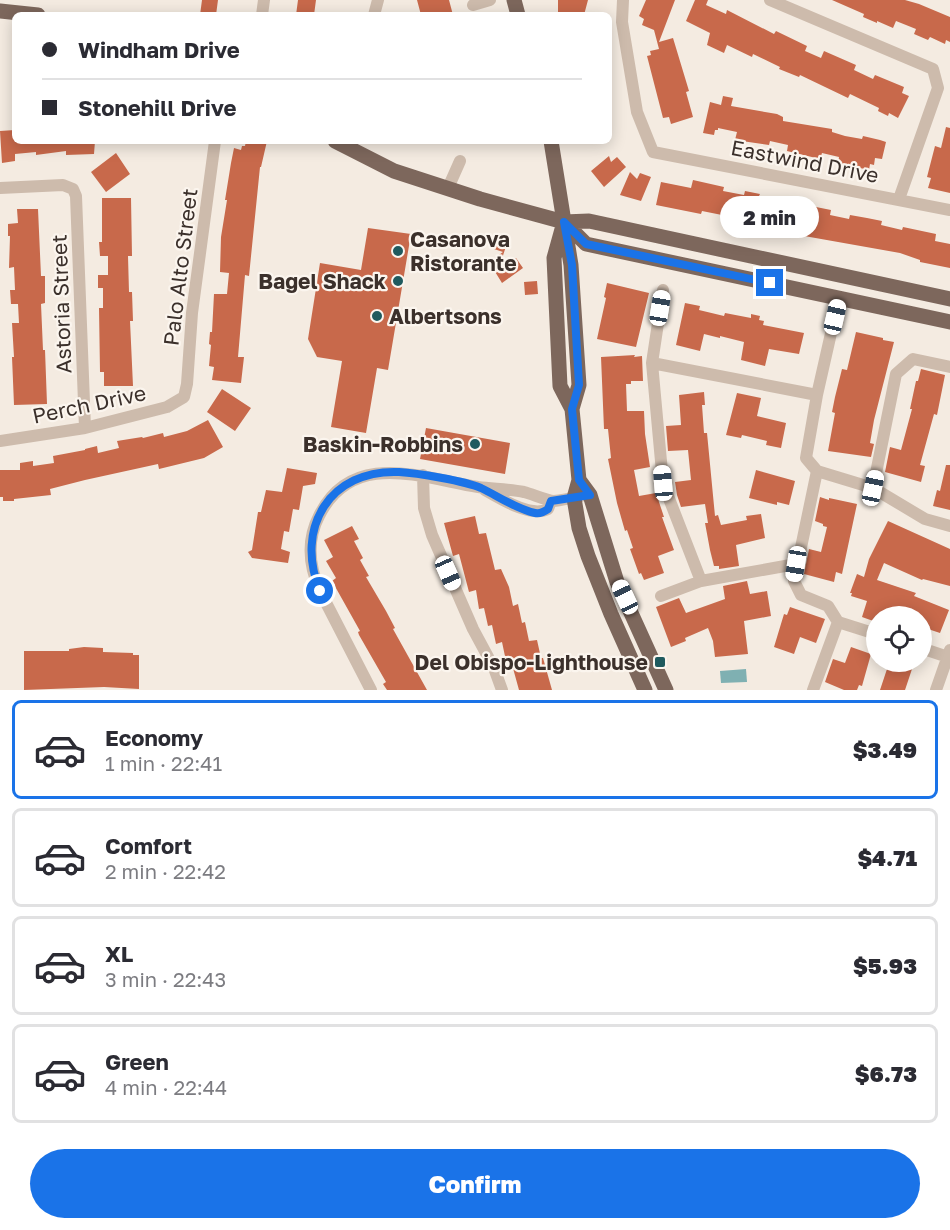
<!DOCTYPE html>
<html lang="en">
<head>
<meta charset="utf-8">
<style>
  body { margin:0; font-family:"Golos Text",sans-serif; background:#f7f7f7; color:#2b2b33; height:100vh; display:flex; flex-direction:column; font-size:22px; white-space:nowrap }
  * { box-sizing:border-box; margin:0 }
  p { font-size:20px; color:#7c7c81 }
  .icon { flex:none; width:33px; height:33px; fill:none; stroke:currentColor; stroke-width:2; stroke-linecap:round; stroke-linejoin:round }
  .map { position:relative; height:690px; overflow:hidden }
  .side { display:flex; flex-direction:column; background:#fff; flex:1 }
  .side>* { flex:none }
  .hud { position:absolute; left:12px; top:12px; width:600px; height:132px; border-radius:9px; box-shadow:0 3px 15px #0003; display:grid; align-content:center; height:132px; padding:0 30px; background:#fff }
  .buttons { position:absolute; left:866px; top:606px; display:grid; gap:12px }
  .buttons a { display:grid; place-items:center; width:66px; height:66px; border-radius:50%; background:#fff; box-shadow:0 3px 15px #0003; font-size:30px }
  .end { position:absolute; width:27px; height:27px; margin:-14px; border:8px solid #1a73e8; background:#fff; box-shadow:0 0 0 3px #fff }
  .from { border-radius:50% }
  .bubble { position:absolute; height:42px; border-radius:21px; background:#fff; box-shadow:0 3px 15px #0003; font-size:20px; font-weight:800; line-height:42px; text-align:center }
  .car { position:absolute; width:18px; height:36px; margin:-18px -9px; border-radius:8px; box-shadow:0 0 4px 2px #0007; background:linear-gradient(#fff 24%,#345 0 40%,#fff 0 76%,#345 0 86%,#fff 0) }
  .hud b { display:flex; align-items:center; gap:21px; height:57px; font-size:22px }
  .hud b+b { border-top:2px solid #e1e1e2 }
  .hud i { width:15px; height:15px; background:#2b2b33 }
  ul { padding:10px 0 0; list-style:none }
  li { display:flex; align-items:center; gap:18px; height:99px; margin:0 12px 9px; padding:0 18px; border:3px solid #e1e1e2; border-radius:9px }
  li div { flex:1 }
  li b { display:block; font-size:22px }
  li em { font-style:normal; font-weight:800 }
  li.selected { border-color:#1a73e8 }
  li>.icon { width:54px; height:54px; stroke-width:1.5 }
  .action { display:flex; gap:12px; margin-top:auto; padding:12px 30px }
  .action a { flex:1; height:69px; border-radius:36px; background:#1a73e8; color:#fff; font-size:24px; font-weight:800; line-height:69px; text-align:center }
  .map>svg:first-child { display:block }
  .water { fill:#7fb0b2 }
  .building { fill:#c8694b }
  .lines { fill:none; stroke-linecap:round; stroke-linejoin:round }
  .minor { stroke:#cdbbac; stroke-width:12 }
  .major { stroke:#7d675c; stroke-width:15 }
  .route { stroke:#1a73e8; stroke-width:8 }
  .poi-dot { fill:#1f5a5e; stroke:#fbf5ee; stroke-width:2 }
  .labels { text-anchor:middle; dominant-baseline:central; stroke-width:4.5; stroke-linejoin:round; paint-order:stroke }
  .street-label { font-size:21px; fill:#3b302b; stroke:#fbf5ee }
  .poi-label { font-size:21px; font-weight:bold; fill:#3b302b; stroke:#fbf5ee; text-anchor:end }
</style>
</head>
<body>
<div class="map">
<svg width="950" height="690" viewBox="0 0 950 690">
  <rect width="100%" height="100%" fill="#f4ebe1"/>
  <path class="water" d="M746,669l1,13 -26,1 -1,-12z"/>
  <path class="building" d="M202,0h16l-2,15h-16z
    M298,0h18l-2,15h-18z
    M417,0h32l4,15h-32z
    M558,0h30l-4,15h-26z
    M646,0h29l-16,42 14,-4 16,53 -3,1 7,25 -22,7 -2,-7 -6,1 -16,-62 4,-1 -1,-4 9,-2 -5,-19 -12,-5 2,-6 -5,-3z
    M695,0h13l-2,5 20,9 1,-4 47,24 2,-3 31,15 -2,5 16,7 3,-7 32,14 -2,5 19,9 2,-4 29,12 -2,6 7,3 -11,22 -9,-5 -1,3 -10,-5 1,-3 -29,-14 -2,4 -48,-23 -1,2 -20,-8 1,-2 -27,-13 -1,3 -25,-12 -3,8 -17,-8 3,-12 -24,-12z
    M832,0h73l14,4 31,13v25l-4,-2 -1,4 -15,-7 -2,3 -14,-6 2,-5 -20,-8 -3,7 -16,-7v2l-14,-6 1,-3z
    M723,96l10,2 -2,8 46,8 6,3v4l49,8v3l13,4 17,3 1,-3 17,4 6,2 -4,17 -7,-1 -1,7 -4,-1 -1,6 -31,-7 1,-6 -17,-4 -2,6 -33,-8 1,-6 -18,-4 -1,4 -34,-5 2,-8 -19,-4v2h-3l-1,5 -11,-2 7,-31 11,3z
    M946,127l4,1v65l-22,-5 3,-10 -4,-1 8,-31 6,2z
    M15,130v11h80l-1,13 -28,1v-4l-30,4v-3l-21,2v7l-13,2 -2,-32z
    M246,141h21l-6,26h-1l-11,109 -4,-1 -7,82h6l-3,26 -29,-3 2,-13 -5,-1 2,-21 -2,-1 1,-12h2l2,-38h13l2,-21 -9,-1 1,-35 6,-37h-2l6,-37 3,-15 7,2 1,-4h3z
    M116,153l14,21 -24,18 -15,-20z
    M609,156l2,6 6,-5 9,10 -22,20 -13,-16z
    M630,172l7,7 3,-6 11,4 -10,24 -21,-6z
    M693,180l31,7 -1,4 21,4 1,-4 15,3 -1,2 20,4 -1,6 21,5 1,-7 16,3 15,3 -1,5 19,4 1,-4 17,3 15,3 -1,4 21,5 1,-3 33,7 -1,7 15,3v24l-30,-6v-2l-20,-7 -141,-25 -23,-5 1,-3 -6,-1 1,-2 -30,-6 -1,3 -45,-9 5,-23 30,6z
    M102,198h29l1,58h-4l1,36h3l1,29h-3l3,65h-29v-14h-4l-1,-64h4v-20h-5v-13h10v-19h-8l-1,-14h3z
    M17,209h21l3,67h4v27l-4,1 2,46h2l2,54 -33,1 -2,-48h2l-2,-34h7l-1,-19h-7l-1,-14h5l-1,-23 -5,1 1,-32h-2v-12l10,-1z
    M368,228l43,6 -23,136 -11,-2 -11,65 -35,-6 11,-66 -25,-4 -9,-18 12,-76 41,7z
    M495,236l13,4 -10,31 18,-13 7,10 -21,15 -13,-21 14,-10 -12,-4z
    M537,281l1,13 -13,1 -1,-13z
    M607,283l42,10 -13,54 -39,-8 9,-41 -2,-1z
    M685,303l15,3 -1,4 25,6 1,-3 26,5v-4l9,2 -1,4 5,1 -1,4 41,8 -5,21 -30,-5 -4,17 -24,-6 3,-18 -24,-6v2l-16,-4 -4,17 -24,-6z
    M856,332l27,6v2l11,2 -20,78 -4,23 4,1 -3,13 -43,-6 7,-38 -3,-1 3,-15 7,-28 5,1z
    M635,355l-1,2 8,-1 1,25h-12v3h-5l1,27h17l1,23 5,33 -16,3 5,26 17,-3 8,24h-2l12,33 -16,6 6,17 -20,7 -3,-7 -2,1 -9,-25 3,-1 -6,-18 -2,1 -8,-28 -9,-44 3,-1 -3,-29h-4l-3,-72z
    M921,369l24,6 -8,40 -3,-1 -14,51 5,1 -4,16 -36,-10 5,-25 11,3 11,-41h-2l6,-28h2z
    M222,389l29,19 -16,23 -28,-19z
    M704,392l1,13h-3l2,28h3l8,83 3,-1 3,10 26,-5 -1,-4 15,-2 4,24 -29,7 3,21 -20,3v-3h-5l-4,-16 -5,-27h3l-3,-19 -24,3 -4,-12 -2,-13 16,-2 -3,-30 -20,1 -2,-25 15,-1 -2,-30z
    M737,393l24,5 -4,18 29,7 -5,25 -15,-3 1,-4 -25,-6 -1,3 -15,-3z
    M208,420l15,27 -19,11 -45,11 -1,-5 -73,16 -35,9 1,6 -37,4v2h-11v-4h-3v-27h20v-7l13,-2v5l21,-3 -1,-7 32,-6v-1l12,-3 1,7 21,-5 -2,-7 25,-4 1,1 20,-5 1,4 23,-6z
    M426,428l84,15 -5,31 -85,-15z
    M946,465h4v45l-17,-4 4,-16 3,1z
    M287,468l30,5 -2,11 -12,2 -4,24 -6,-1 -4,23 -5,-1 -3,18 9,3 -2,11 -36,-5 -4,-6 4,-2 6,-38h3l5,-22 16,2z
    M756,470l39,11 -6,24 -12,-3v3l-28,-7z
    M820,497l9,3v-2l28,6 -15,70 -6,-2 -2,10 -30,-8 5,-25 12,3 6,-25 -4,-1v-2l-8,-3z
    M475,516l4,18 7,-1 9,37 6,-1 8,18 4,19 5,-2 4,19 3,-1 4,19 8,-1 4,18h2l9,32h-33l-8,-29h-5l-4,-19 -6,2 -4,-19 -4,1 -4,-18 -5,1 -3,-19 -7,2 -10,-38 -6,2 -9,-33z
    M888,521l62,28v37l-27,-7 -1,1 -38,-17 -7,17 39,13 -2,3 35,14 -9,23 -12,-4 -4,11h-3v-24h-45v6l-14,-5 5,-16 -16,-5 1,-3h-2l7,-19 7,3 5,-18z
    M352,526l7,13 -5,2 9,17 -3,2 9,16 -3,1 20,34 9,17 -2,1 34,61h-40l-4,-6 3,-2 -27,-47 -1,-3 2,-1 -28,-50 4,-3 -10,-17 7,-4 -9,-17z
    M747,581l3,13 17,-3 4,25 -27,5 4,33 -33,3 -2,-16 -5,-13 -23,10 1,3 -15,6 -15,-40 23,-9 7,15 39,-14 -2,-13z
    M790,607l35,12 -9,24 -16,-6 -6,17 -20,-7 10,-33 3,1z
    M84,647l19,1v4l30,1v2h6v34l-35,-2 -80,3v-39h45v-2z
    M851,647l20,7 -9,32 -3,-1 -2,5h-13l-19,-8 8,-23 12,4z
    M892,662l20,7 -7,21h-25l7,-21h2z"/>
  <g class="lines">
    <path class="minor" d="M623,0l-1,22 15,90 16,40 297,58
      M770,0l163,69 5,19 -39,111
      M473,5l17,-5
      M262,15l2,-15
      M374,15l4,-15
      M0,188l63,-3 10,4 3,7 9,232
      M448,188l12,-27
      M663,290l-11,73 11,120 38,98
      M839,298l-22,97 -11,63 11,13 56,17 52,31 25,7
      M652,363l165,32
      M0,441l85,-13 82,-21 17,-10 3,-13 5,-71 23,-172
      M817,471l-23,110 7,14 27,11 10,16 38,12
      M423,475l1,33 8,27 41,94 21,39 8,22
      M873,488l23,-114 17,-15 37,8
      M485,490c16,9 46,28 63,19l3,-8
      M661,596l40,-15 95,-17
      M921,648l27,9
      M371,690l-51,-99c-11,-25 -14,-50 -1,-75 33,-67 103,-38 159,-29 15,2 31,2 46,5 8,2 24,9 30,9 9,-1 18,-3 27,-5
      M813,690l25,-68
      M936,690l14,-40"/>
    <path class="major" d="M514,0l4,15
      M0,11l38,4
      M335,141l59,30 86,28 84,23 25,-1 361,78
      M551,141l20,124 8,120 -7,24
      M564,222l-10,36 6,128 12,23 7,71 -5,18 5,30 9,28 23,58 34,76
      M564,222l22,22 364,78
      M579,480l11,15 27,87 49,108"/>
  </g>
  <g class="lines">
    <path class="route" d="M320,591c-26,-63 10,-122 79,-119 18,1 66,9 82,16 17,8 35,21 54,25 5,1 9,-1 13,-4l3,-8 39,-6 -11,-15 -7,-71 7,-24 -7,-120 -8,-43 22,22 184,39"/>
  </g>
  <g class="poi-dot">
    <circle cx="398" cy="251" r="6"/>
    <circle cx="398" cy="281" r="6"/>
    <circle cx="377" cy="316" r="6"/>
    <circle cx="475" cy="444" r="6"/>
    <rect x="654" y="656" width="12" height="12" rx="3"/>
  </g>
  <g class="labels">
    <g class="street-label">
      <text transform="translate(805 161) rotate(11)">Eastwind Drive</text>
      <text transform="translate(180 267) rotate(-83)">Palo Alto Street</text>
      <text transform="translate(61 304) rotate(-92)">Astoria Street</text>
      <text transform="translate(89 404) rotate(-12)">Perch Drive</text>
    </g>
    <g class="poi-label">
      <text x="410" y="239" text-anchor="start">Casanova<tspan x="410" dy="24">Ristorante</tspan></text>
      <text x="386" y="281">Bagel Shack</text>
      <text x="389" y="316" text-anchor="start">Albertsons</text>
      <text x="463" y="444">Baskin-Robbins</text>
      <text x="648" y="662">Del Obispo-Lighthouse</text>
    </g>
  </g>
</svg>
<div class="buttons">
<a><svg class="icon" aria-label="locate" viewBox="0 0 24 24"><circle cx="12" cy="12" r="6"/><path d="M12 2v4M12 18v4M2 12h4M18 12h4"/></svg></a>
</div>
<i class="end from" style="left:320px;top:591px"></i>
<i class="end" style="left:770px;top:283px"></i>
<div class="bubble" style="left:720px;top:196px;width:99px">2 min</div>
<i class="car" style="left:660px;top:308px;rotate:9deg"></i>
<i class="car" style="left:835px;top:317px;rotate:13deg"></i>
<i class="car" style="left:663px;top:483px;rotate:355deg"></i>
<i class="car" style="left:873px;top:488px;rotate:12deg"></i>
<i class="car" style="left:796px;top:564px;rotate:189deg"></i>
<i class="car" style="left:448px;top:573px;rotate:156deg"></i>
<i class="car" style="left:625px;top:597px;rotate:335deg"></i>
<div class="hud">
<b><i class="from"></i>Windham Drive</b>
<b><i></i>Stonehill Drive</b>
</div>
</div>
<section class="side">
<ul>
<li class="selected"><svg class="icon" aria-label="car" viewBox="0 0 24 24"><path d="M5 17H2v-5l4-1 3-4h7l3 4 3 1v5h-3M9 17h6M6 11h13"/><circle cx="7" cy="17" r="2"/><circle cx="17" cy="17" r="2"/></svg><div><b>Economy</b><p>1 min · 22:41</p></div><em>$3.49</em></li>
<li><svg class="icon" aria-label="car" viewBox="0 0 24 24"><path d="M5 17H2v-5l4-1 3-4h7l3 4 3 1v5h-3M9 17h6M6 11h13"/><circle cx="7" cy="17" r="2"/><circle cx="17" cy="17" r="2"/></svg><div><b>Comfort</b><p>2 min · 22:42</p></div><em>$4.71</em></li>
<li><svg class="icon" aria-label="car" viewBox="0 0 24 24"><path d="M5 17H2v-5l4-1 3-4h7l3 4 3 1v5h-3M9 17h6M6 11h13"/><circle cx="7" cy="17" r="2"/><circle cx="17" cy="17" r="2"/></svg><div><b>XL</b><p>3 min · 22:43</p></div><em>$5.93</em></li>
<li><svg class="icon" aria-label="car" viewBox="0 0 24 24"><path d="M5 17H2v-5l4-1 3-4h7l3 4 3 1v5h-3M9 17h6M6 11h13"/><circle cx="7" cy="17" r="2"/><circle cx="17" cy="17" r="2"/></svg><div><b>Green</b><p>4 min · 22:44</p></div><em>$6.73</em></li>
</ul>
<div class="action"><a>Confirm</a></div>
</section>
</body>
</html>
